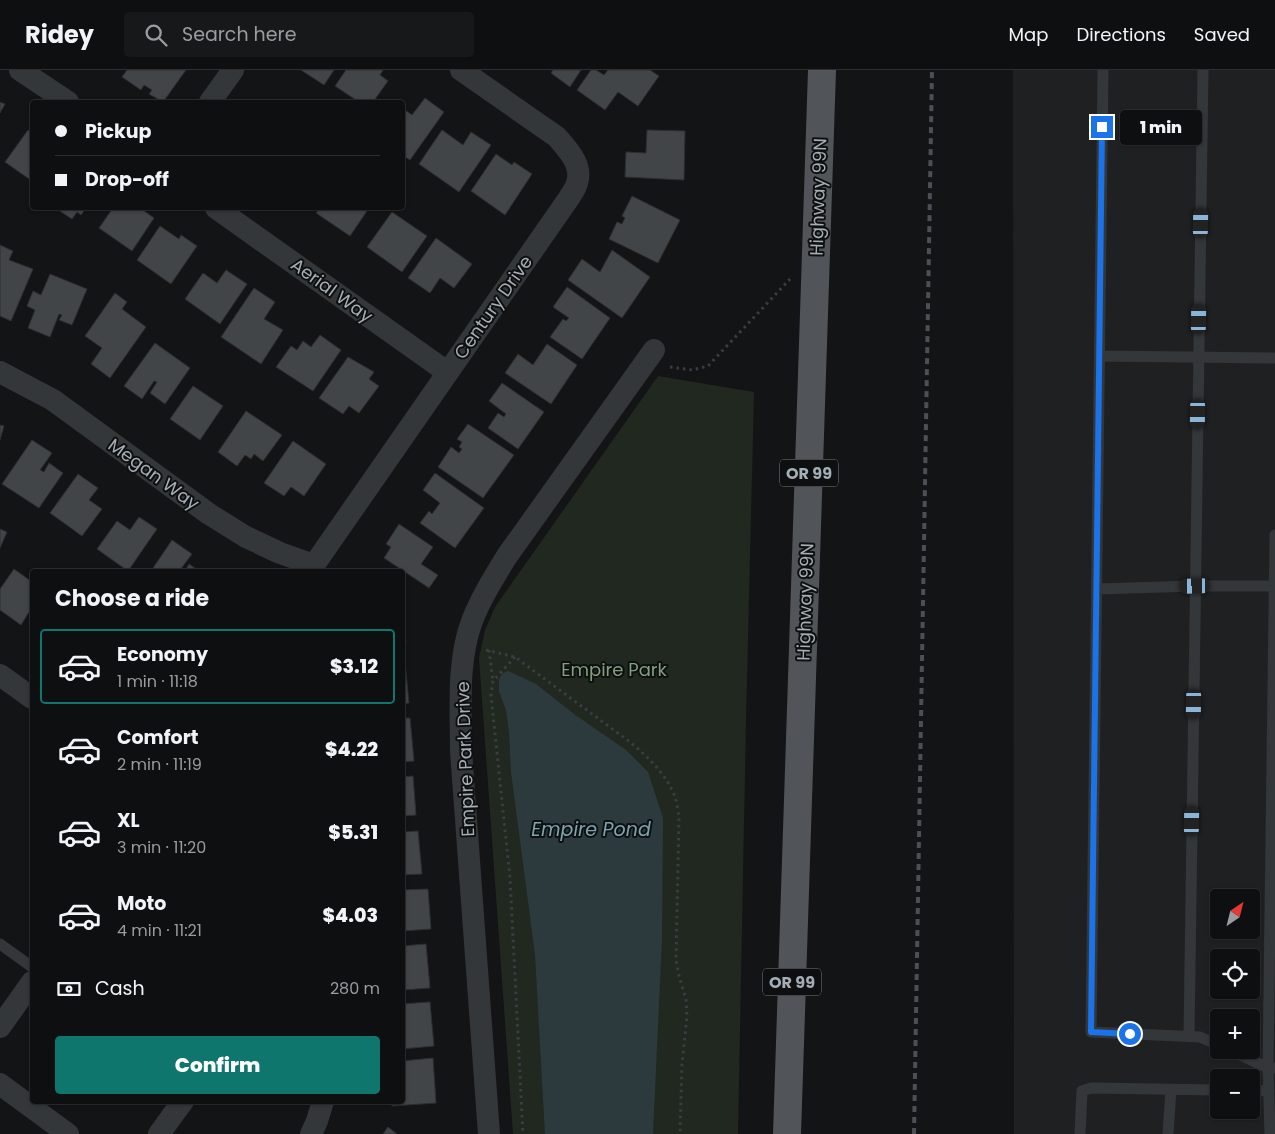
<!DOCTYPE html>
<html lang="en">
<head>
<meta charset="utf-8">
<style>
  body { margin:0; font-family:Poppins,sans-serif; background:#171819; color:#f1f3f6; height:100vh; display:flex; flex-direction:column; font-size:19px; white-space:nowrap }
  * { box-sizing:border-box; margin:0 }
  p { font-size:16px; color:#9b9c9f }
  .icon { flex:none; width:28px; height:28px; fill:none; stroke:currentColor; stroke-width:2; stroke-linecap:round; stroke-linejoin:round }
  .map { position:relative; flex:1; overflow:hidden }
  .details { position:absolute; left:30px; top:499px; width:375px; height:535px; display:flex; flex-direction:column; background:#0e0f10; border-radius:5px; box-shadow:0 1px 4px #0004,0 0 0 1px #2e2f30 }
  .details>* { flex:none }
  .hud { position:absolute; left:30px; top:30px; width:375px; height:110px; border-radius:5px; box-shadow:0 1px 4px #0004,0 0 0 1px #2e2f30; display:grid; align-content:center; height:110px; padding:0 25px; background:#0e0f10 }
  .needle { width:32px; rotate:35deg }
  .controls { position:absolute; left:1210px; top:819px; display:grid; gap:10px }
  .controls a { display:grid; place-items:center; width:50px; height:50px; border-radius:5px; background:#0e0f10; box-shadow:0 1px 4px #0004,0 0 0 1px #2e2f30; font-size:25px }
  .end { position:absolute; width:22px; height:22px; margin:-11px; border:6px solid #1a73e8; background:#fff; box-shadow:0 0 0 2px #fff }
  .from { border-radius:50% }
  .bubble { position:absolute; height:35px; border-radius:5px; background:#0e0f10; box-shadow:0 1px 4px #0004,0 0 0 1px #2e2f30; font-size:16px; font-weight:800; line-height:35px; text-align:center }
  .car { position:absolute; width:15px; height:30px; margin:-15px -8px; border-radius:6px; box-shadow:0 0 4px 1px #0007; background:linear-gradient(#222 24%,#8ab4d8 0 40%,#222 0 76%,#8ab4d8 0 86%,#222 0) }
  .hud b { display:flex; align-items:center; gap:18px; height:48px; font-size:19px }
  .hud b+b { border-top:1px solid #2e2f30 }
  .hud i { width:12px; height:12px; background:#f1f3f6 }
  ul { padding:0; list-style:none }
  li { display:flex; align-items:center; gap:15px; height:75px; margin:0 10px 8px; padding:0 15px; border:2px solid transparent; border-radius:5px }
  li div { flex:1 }
  li b { display:block; font-size:19px }
  li em { font-style:normal; font-weight:800 }
  li.on { border-color:#0f766e }
  li>.icon { width:45px; height:45px; stroke-width:1.5 }
  h2 { padding:0 25px; font-size:22px; line-height:60px }
  .pay { display:flex; align-items:center; gap:12px; height:55px; padding:0 25px; font-size:19px }
  .pay p { margin-inline-start:auto }
  .button { display:flex; gap:10px; margin-top:auto; padding:10px 25px }
  .button a { flex:1; height:58px; border-radius:5px; background:#0f766e; color:#fff; font-size:20px; font-weight:800; line-height:58px; text-align:center }
  header { display:flex; align-items:center; gap:30px; box-sizing:border-box; height:70px; padding:0 25px; background:#0e0f10; border-bottom:1px solid #2e2f30 }
  header strong { font-size:24px }
  nav { display:flex; gap:28px; margin-inline-start:auto; font-size:18px }
  .search { width:350px; height:45px; background:#171819; display:flex; align-items:center; gap:12px; box-sizing:border-box; padding:0 18px; border-radius:5px; color:#9b9c9f; font-size:19px }
  .map>svg:first-child { display:block }
  .built { fill:#1f2022; fill-rule:evenodd }
  .green { fill:#202820 }
  .water { fill:#2d3a3d }
  .building { fill:#424548; stroke:#2d2e31 }
  .lines { fill:none; stroke-linecap:round; stroke-linejoin:round }
  .path { stroke:#3a3e41; stroke-width:3; stroke-dasharray:2.5 4; stroke-linecap:butt }
  .service { stroke:#34373a; stroke-width:11 }
  .minor { stroke:#34373a; stroke-width:22 }
  .primary { stroke:#515459; stroke-width:28 }
  .rail { stroke:#4c4f53; stroke-width:4; stroke-dasharray:6 5; stroke-linecap:butt }
  .route { stroke:#1a73e8; stroke-width:6 }
  .labels { text-anchor:middle; dominant-baseline:central; stroke-width:4; stroke-linejoin:round; paint-order:stroke }
  .shield { fill:#0e0f10; stroke:#787e84; stroke-width:1 }
  .shield-label { font-size:16px; font-weight:bold; fill:#a5aeb5 }
  .street-label { font-size:18px; fill:#a5aeb5; stroke:#0e0f10 }
  .park-label { font-size:18px; fill:#849f7d; stroke:#0e0f10 }
  .water-label { font-size:19px; font-style:italic; fill:#7da5af; stroke:#0e0f10 }
</style>
</head>
<body>
<header>
<strong>Ridey</strong>
<div class="search"><svg class="icon" aria-label="search" viewBox="0 0 24 24"><circle cx="10" cy="10" r="6"/><path d="M15 15l6 6"/></svg>Search here</div>
<nav><a>Map</a><a>Directions</a><a>Saved</a></nav>
</header>
<div class="map">
<svg width="1275" height="1064" viewBox="0 0 1275 1064">
  <rect width="100%" height="100%" fill="#131415"/>
  <path class="built" d="M1013,0h262v1064h-261zM1219,828h32v32h-32zM1219,888h32v32h-32zM1219,948h32v32h-32zM1219,1008h32v32h-32z"/>
  <path class="green" d="M658,306l96,16 -8,328 -8,414h-225l-34,-476 6,-28 10,-23z"/>
  <path class="water" d="M508,601l28,13 38,30 52,36 22,22 15,46 -1,120 -9,196h-108l-10,-180 -24,-182 -2,-41 -3,-21 -7,-19v-12l4,-6z"/>
  <path class="building" d="M127,0h59l-23,32 -14,-8 3,-4 -8,-5 -3,5 -19,-13z
    M301,0h33l-10,15z
    M346,0h37l-3,5 8,6 -15,21h-14l-24,-16z
    M553,0h28l-11,17 -19,-14z
    M591,0h5l8,5 4,-5h42l9,6 -21,30 -20,-14 -13,18 -28,-20z
    M425,28l19,14 -34,48 -8,-5v-47l10,7z
    M0,32l5,2 -5,9z
    M28,60l4,3v48l-27,-19z
    M442,60l21,15 8,-13 20,13 -32,47 -40,-28z
    M647,60l38,1 -1,49 -59,-3 1,-25 20,1z
    M496,84l16,11 2,-3 18,12 -27,41 -34,-24z
    M632,126l48,24 -22,43 -49,-24 8,-17 5,2 3,-6 -3,-2z
    M55,138h31l-5,7 -4,-3 -5,7z
    M113,138h27l14,10 -22,33 -33,-23z
    M320,138h49l-19,28 -34,-23z
    M392,142l35,24 -25,36 -35,-25z
    M160,156l19,13 2,-4 16,11 -26,38 -34,-24z
    M436,168l36,26 -18,24 -14,-10 -10,15 -22,-15z
    M0,175l13,6 -4,9 24,9 -22,52 -11,-5z
    M612,180l38,27 -28,41 -54,-38 14,-21 18,13z
    M226,200l21,14 -27,40 -35,-25 18,-26 14,10z
    M50,204l37,15 -15,36 -13,-5 3,-5 -3,-1 -9,23 -22,-9 7,-18 -8,-4 6,-15 8,4z
    M567,217l43,31 -28,41 -32,-22 13,-18 3,2 3,-3 -16,-11z
    M254,218l21,14 -11,17 19,11 -22,34 -40,-27z
    M115,223l12,9 -5,7 24,18 -36,51 -19,-14 11,-16 -17,-12z
    M320,265l21,15 -28,41 -37,-24 15,-21 6,4 6,-9 8,6z
    M155,273l35,25 -25,36 -15,-11 7,-11 -3,-1 -12,18 -18,-13z
    M547,274l30,21 -26,39 -46,-31 13,-19 15,11z
    M348,287l26,15 -5,7 10,7 -20,27 -10,-7 -6,8 -24,-16z
    M502,313l42,29 -26,37 -30,-21 10,-15 6,4 2,-3 -17,-13z
    M193,316l30,20 -23,34 -30,-21z
    M246,341l36,24 -19,26 -9,-7 -3,5 -6,-4 -8,11 -19,-14z
    M468,354l46,31 -31,43 -45,-31 13,-20 8,6 3,-4 -3,-2 3,-5 -5,-3z
    M0,355l4,1 -4,14z
    M32,370l20,13 -12,17 4,2 5,-9 14,10 -24,35 -37,-24z
    M293,371l33,23 -22,32 -13,-9 -7,9 -20,-13z
    M435,403l49,35 -29,40 -35,-25 9,-12 3,3 8,-11 -17,-13z
    M78,404l20,14 -9,12 13,9 -20,27 -32,-23z
    M139,447l18,12 -29,42 -31,-22 20,-28 13,9z
    M399,454l34,23 -12,17 17,11 -9,13 -45,-30 7,-11 -5,-3z
    M0,459l7,3 -7,16z
    M172,470l20,14 -12,16 1,1h-30z
    M189,494l10,7h-14z
    M14,499l18,13v25l-11,18 -21,-15v-21z
    M402,535l4,39h-4z
    M405,592l4,41 -7,1v-41z
    M402,648h8l4,43 -12,1z
    M413,706l3,39 -14,1v-39z
    M418,761l4,43 -20,1v-43z
    M428,819l3,40 -29,2v-41z
    M426,874l4,44 -28,2v-44z
    M430,932l4,44 -32,3v-45z
    M433,988l3,45 -44,3v-5h10v-40z
    M388,1057l9,7h-14z"/>
  <g class="lines">
    <path class="path" d="M670,297l22,3 16,-4 82,-87
      M486,580l29,7 115,85c18,15 37,33 45,55 2,6 3,14 4,20l-3,143 3,16 7,23 1,17 -5,48 -2,70
      M489,580l4,31
      M515,587l-22,24 -2,14 19,183 13,256"/>
    <path class="service" d="M1103,0l-12,962 109,5 19,8
      M1100,286l175,2
      M1275,465l-7,533h7
      M1097,519l98,-3h80
      M0,874l32,23
      M1189,966l14,-966
      M1230,980l38,18 2,66
      M1251,1020l18,1
      M1080,1064l2,-43 9,-3 128,2
      M1168,1064l3,-44"/>
    <path class="minor" d="M20,0l48,32
      M210,32l23,-32
      M216,138l231,164
      M0,302l53,28 156,114 37,23 34,16 34,12
      M312,501l2,-6 255,-367c3,-5 7,-10 8,-15 6,-18 -9,-33 -20,-46l-96,-67
      M0,605l32,23
      M0,957l32,-45
      M0,1014l68,50
      M159,1064l24,-33
      M311,1064l6,-13 6,-20
      M489,1064l-28,-383c0,-43 -4,-90 11,-130 9,-23 22,-44 35,-65l147,-206"/>
    <path class="primary" d="M787,1064l35,-1064"/>
    <path class="rail" d="M914,1064l18,-1064"/>
  </g>
  <g class="lines">
    <path class="route" d="M1102,57l-11,905 39,2"/>
  </g>
  <g class="labels">
    <g class="shield">
      <rect x="780" y="389.5" width="58" height="27" rx="4"/>
      <rect x="763" y="898.5" width="58" height="27" rx="4"/>
    </g>
    <g class="shield-label">
      <text x="809" y="403">OR 99</text>
      <text x="792" y="912">OR 99</text>
    </g>
    <g class="street-label">
      <text transform="translate(818 127) rotate(-88)">Highway 99N</text>
      <text transform="translate(332 220) rotate(36)">Aerial Way</text>
      <text transform="translate(493 237) rotate(-55)">Century Drive</text>
      <text transform="translate(154 404) rotate(36)">Megan Way</text>
      <text transform="translate(805 532) rotate(-88)">Highway 99N</text>
      <text transform="translate(465 689) rotate(-92)">Empire Park Drive</text>
    </g>
    <g class="park-label">
      <text x="614" y="599">Empire Park</text>
    </g>
    <g class="water-label">
      <text x="591" y="759">Empire Pond</text>
    </g>
  </g>
</svg>
<div class="controls">
<a><svg class="needle" viewBox="-14 -14 28 28"><path d="M0-13l5 13h-10z" fill="#e53935"/><path d="M0 13l5-13h-10z" fill="#9b9c9f"/></svg></a>
<a><svg class="icon" aria-label="locate" viewBox="0 0 24 24"><circle cx="12" cy="12" r="6"/><path d="M12 2v4M12 18v4M2 12h4M18 12h4"/></svg></a>
<a>+</a>
<a>−</a>
</div>
<i class="end from" style="left:1130px;top:964px"></i>
<i class="end" style="left:1102px;top:57px"></i>
<div class="bubble" style="left:1120px;top:40px;width:82px">1 min</div>
<i class="car" style="left:1201px;top:153px;rotate:1deg"></i>
<i class="car" style="left:1199px;top:249px;rotate:1deg"></i>
<i class="car" style="left:1198px;top:344px;rotate:181deg"></i>
<i class="car" style="left:1195px;top:516px;rotate:269deg"></i>
<i class="car" style="left:1194px;top:634px;rotate:181deg"></i>
<i class="car" style="left:1192px;top:751px;rotate:1deg"></i>
<div class="hud">
<b><i class="from"></i>Pickup</b>
<b><i></i>Drop-off</b>
</div>
<section class="details">
<h2>Choose a ride</h2>
<ul>
<li class="on"><svg class="icon" aria-label="car" viewBox="0 0 24 24"><path d="M5 17H2v-5l4-1 3-4h7l3 4 3 1v5h-3M9 17h6M6 11h13"/><circle cx="7" cy="17" r="2"/><circle cx="17" cy="17" r="2"/></svg><div><b>Economy</b><p>1 min · 11:18</p></div><em>$3.12</em></li>
<li><svg class="icon" aria-label="car" viewBox="0 0 24 24"><path d="M5 17H2v-5l4-1 3-4h7l3 4 3 1v5h-3M9 17h6M6 11h13"/><circle cx="7" cy="17" r="2"/><circle cx="17" cy="17" r="2"/></svg><div><b>Comfort</b><p>2 min · 11:19</p></div><em>$4.22</em></li>
<li><svg class="icon" aria-label="car" viewBox="0 0 24 24"><path d="M5 17H2v-5l4-1 3-4h7l3 4 3 1v5h-3M9 17h6M6 11h13"/><circle cx="7" cy="17" r="2"/><circle cx="17" cy="17" r="2"/></svg><div><b>XL</b><p>3 min · 11:20</p></div><em>$5.31</em></li>
<li><svg class="icon" aria-label="car" viewBox="0 0 24 24"><path d="M5 17H2v-5l4-1 3-4h7l3 4 3 1v5h-3M9 17h6M6 11h13"/><circle cx="7" cy="17" r="2"/><circle cx="17" cy="17" r="2"/></svg><div><b>Moto</b><p>4 min · 11:21</p></div><em>$4.03</em></li>
</ul>
<div class="pay"><svg class="icon" aria-label="cash" viewBox="0 0 24 24"><path d="M3 7h18v10H3z"/><circle cx="12" cy="12" r="2"/></svg>Cash<p>280 m</p></div>
<div class="button"><a>Confirm</a></div>
</section>
</div>
</body>
</html>
